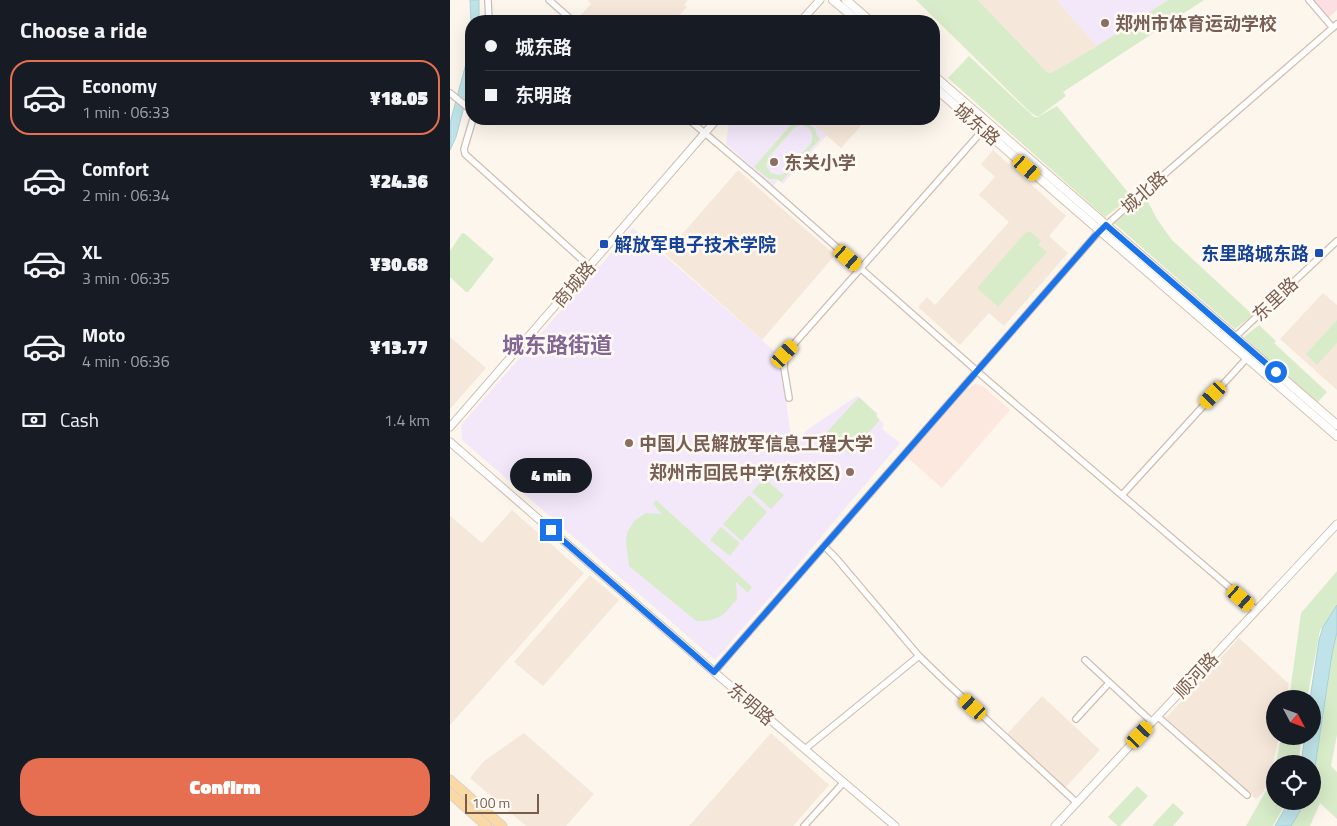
<!DOCTYPE html>
<html lang="en">
<head>
<meta charset="utf-8">
<style>
  body { margin:0; font-family:"Titillium Web","Noto Sans SC",sans-serif; background:#242831; color:#f1f3f6; height:100vh; display:flex; flex-direction:column; font-size:19px; white-space:nowrap }
  * { box-sizing:border-box; margin:0 }
  p { font-size:16px; color:#9ea1a6 }
  .icon { flex:none; width:28px; height:28px; fill:none; stroke:currentColor; stroke-width:2; stroke-linecap:round; stroke-linejoin:round }
  .map { position:relative; flex:1; overflow:hidden }
  .details { display:flex; flex-direction:column; background:#171b24; width:450px }
  .details>* { flex:none }
  .banner { position:absolute; left:15px; top:15px; width:475px; height:110px; border-radius:20px; box-shadow:0 5px 20px #0002; display:grid; align-content:center; height:110px; padding:0 20px; background:#171b24 }
  .needle { width:32px; rotate:131deg }
  .buttons { position:absolute; left:816px; top:690px; display:grid; gap:10px }
  .buttons a { display:grid; place-items:center; width:55px; height:55px; border-radius:50%; background:#171b24; box-shadow:0 5px 20px #0002; font-size:25px }
  .scale { position:absolute; left:15px; bottom:12px; width:74px; box-sizing:border-box; padding-left:5px; border:2px solid #7a5c4d; border-top:0; font-size:14px; line-height:18px; white-space:nowrap; color:#7a5c4d; -webkit-text-stroke:4px #fffaf3; paint-order:stroke }
  .end { position:absolute; width:22px; height:22px; margin:-11px; border:6px solid #1a73e8; background:#fff; box-shadow:0 0 0 2px #fff }
  .from { border-radius:50% }
  .bubble { position:absolute; height:35px; border-radius:18px; background:#171b24; box-shadow:0 5px 20px #0002; font-size:16px; font-weight:800; line-height:35px; text-align:center }
  .car { position:absolute; width:15px; height:30px; margin:-15px -8px; border-radius:6px; box-shadow:0 0 4px 1px #0007; background:linear-gradient(#f5c518 24%,#345 0 40%,#f5c518 0 76%,#345 0 86%,#f5c518 0) }
  .banner b { display:flex; align-items:center; gap:18px; height:48px; font-size:19px }
  .banner b+b { border-top:1px solid #363941 }
  .banner i { width:12px; height:12px; background:#f1f3f6 }
  ul { padding:0; list-style:none }
  li { display:flex; align-items:center; gap:15px; height:75px; margin:0 10px 8px; padding:0 10px; border:2px solid transparent; border-radius:20px }
  li div { flex:1 }
  li b { display:block; font-size:19px }
  li em { font-style:normal; font-weight:800 }
  li.on { border-color:#e76f51 }
  li>.icon { width:45px; height:45px; stroke-width:1.5 }
  h2 { padding:0 20px; font-size:22px; line-height:60px }
  .pay { display:flex; align-items:center; gap:12px; height:55px; padding:0 20px; font-size:19px }
  .pay p { margin-inline-start:auto }
  .button { display:flex; gap:10px; margin-top:auto; padding:10px 20px }
  .button a { flex:1; height:58px; border-radius:20px; background:#e76f51; color:#fff; font-size:20px; font-weight:800; line-height:58px; text-align:center }
  main { display:flex; flex:1; min-height:0 }
  .map>svg:first-child { display:block }
  .residential { fill:#f5e8da }
  .commercial { fill:#fde8e0 }
  .education { fill:#f3e8fa }
  .medical { fill:#fbdfe3 }
  .green { fill:#d8ecc9; fill-rule:evenodd }
  .water { fill:#bfe3e8; stroke:#a5d3da }
  .lines { fill:none; stroke-linecap:round; stroke-linejoin:round }
  .minor-casing { stroke:#d1beb0; stroke-width:8 }
  .tertiary-casing { stroke:#d1beb0; stroke-width:9 }
  .secondary-casing { stroke:#d6c0b0; stroke-width:10 }
  .primary-casing { stroke:#dad1cd; stroke-width:11 }
  .minor { stroke:#fff; stroke-width:5.5 }
  .tertiary { stroke:#fff; stroke-width:7 }
  .secondary { stroke:#fff; stroke-width:8 }
  .primary { stroke:#fbd9a5; stroke-width:9 }
  .route { stroke:#1a73e8; stroke-width:6 }
  .education-dot { fill:#8d6e63; stroke:#fffaf3; stroke-width:2 }
  .transit-dot { fill:#1a4fb4; stroke:#fffaf3; stroke-width:2 }
  .labels { text-anchor:middle; dominant-baseline:central; stroke-width:5; stroke-linejoin:round; paint-order:stroke }
  .education-label { font-size:18px; font-weight:bold; fill:#785e54; stroke:#fffaf3; text-anchor:start }
  .street-label { font-size:18px; fill:#7a5c4d; stroke:#fffaf3 }
  .transit-label { font-size:18px; font-weight:bold; fill:#164399; stroke:#fffaf3; text-anchor:start }
  .district-label { font-size:22px; font-weight:bold; fill:#846695; stroke:#fffaf3 }
</style>
</head>
<body>
<main>
<section class="details">
<h2>Choose a ride</h2>
<ul>
<li class="on"><svg class="icon" aria-label="car" viewBox="0 0 24 24"><path d="M5 17H2v-5l4-1 3-4h7l3 4 3 1v5h-3M9 17h6M6 11h13"/><circle cx="7" cy="17" r="2"/><circle cx="17" cy="17" r="2"/></svg><div><b>Economy</b><p>1 min · 06:33</p></div><em>¥18.05</em></li>
<li><svg class="icon" aria-label="car" viewBox="0 0 24 24"><path d="M5 17H2v-5l4-1 3-4h7l3 4 3 1v5h-3M9 17h6M6 11h13"/><circle cx="7" cy="17" r="2"/><circle cx="17" cy="17" r="2"/></svg><div><b>Comfort</b><p>2 min · 06:34</p></div><em>¥24.36</em></li>
<li><svg class="icon" aria-label="car" viewBox="0 0 24 24"><path d="M5 17H2v-5l4-1 3-4h7l3 4 3 1v5h-3M9 17h6M6 11h13"/><circle cx="7" cy="17" r="2"/><circle cx="17" cy="17" r="2"/></svg><div><b>XL</b><p>3 min · 06:35</p></div><em>¥30.68</em></li>
<li><svg class="icon" aria-label="car" viewBox="0 0 24 24"><path d="M5 17H2v-5l4-1 3-4h7l3 4 3 1v5h-3M9 17h6M6 11h13"/><circle cx="7" cy="17" r="2"/><circle cx="17" cy="17" r="2"/></svg><div><b>Moto</b><p>4 min · 06:36</p></div><em>¥13.77</em></li>
</ul>
<div class="pay"><svg class="icon" aria-label="cash" viewBox="0 0 24 24"><path d="M3 7h18v10H3z"/><circle cx="12" cy="12" r="2"/></svg>Cash<p>1.4 km</p></div>
<div class="button"><a>Confirm</a></div>
</section>
<div class="map">
<svg width="887" height="826" viewBox="0 0 887 826">
  <rect width="100%" height="100%" fill="#fdf6ec"/>
  <path class="residential" d="M139,0h99l-4,5 3,2 -13,14h-95l-2,-2 14,-15 -3,-3z
    M528,0h79l40,46 -46,27 -4,-1z
    M358,119h59l-26,29z
    M543,150l73,66 -17,20 19,17 -64,73 -15,-13 -29,32 -42,-38 9,-10 8,8 74,-83 -30,-27 16,-18 -14,-13z
    M288,170l97,85 -73,85 -97,-86z
    M873,293l14,12v85l-57,-51z
    M0,337l36,31 -36,41z
    M62,510l72,63 -134,152v-209l32,27z
    M140,575l29,25 -76,86 -29,-24z
    M789,638l50,46 -3,15h-11v37h4l-9,41 -7,15 -7,7 -90,-81z
    M592,696l58,54 -36,39 -58,-54z
    M74,733l70,61 -28,32h-40l-56,-48 14,-17z
    M321,733l58,52 -36,41h-104z"/>
  <path class="commercial" d="M525,384l5,1 4,2 26,23 -68,78 -35,-31 59,-67z"/>
  <path class="education" d="M607,0h111l-71,46z
    M282,119h76l19,16 -44,49 -5,-4 -5,6 -47,-42 3,-22z
    M183,228l147,128 12,89 15,-15 50,-34 21,18 -2,2 8,8 -2,5 18,14 -115,137 -70,80 -253,-220 -1,-15z"/>
  <path class="medical" d="M863,0h24v10l-9,8z"/>
  <path class="green" d="M466,0h62l69,72 4,1 46,-27 71,-46h36l-141,92 3,4 -27,20h-3l-6,-4z
    M519,56l65,61h4l19,-11 75,91 -27,20 -157,-139z
    M346,119h7l12,10 2,7 3,3 -39,43 -4,-3h-8l-15,-12zM350,125c10,1 15,8 11,18l-26,30 -5,2 -9,-2 -5,-7 2,-8 26,-30z
    M695,196l12,23 15,21 81,75 -18,14 -121,-106z
    M579,232h2l10,9 -3,4 9,7 -49,55 -21,-19 48,-55z
    M12,233h2l30,26 -26,33h-2l-16,-15v-26z
    M887,320v23l-20,22 -11,-11z
    M809,325l17,16 -2,2 53,49 -10,11 -73,-66z
    M409,397l18,17 -1,2 4,4 -31,34 -23,-21z
    M314,478l20,17 -13,14 -19,-17z
    M299,495l18,17 -25,29 -19,-17z
    M206,500l96,87 -4,6 -12,-11 1,17c-14,17 -17,22 -41,22l-67,-55 -3,-23 1,-10 7,-12 12,-8 16,1 -9,-10z
    M271,527l19,16 -10,13 -20,-16z
    M887,571v39l-17,20 -13,69h-18l12,-86z
    M887,632v103l-6,31 6,6v47l-17,-16 -10,23h-19l15,-25h6c0,-34 7,-67 12,-100 4,-23 6,-47 13,-69z
    M831,736h21l-4,28h-22z
    M825,768v33h12l-14,25h-27l26,-46z
    M687,786l11,10 -28,30h-2l-10,-9z
    M723,803l11,10 -11,13h-21z"/>
  <path class="water" d="M20,0h9v21h-8v59l-15,57 -6,13v-27l17,-63 4,-39z
    M887,605v27l-5,22 -19,126 -1,-16h-11l4,-28h7v-37h-2l9,-59 4,-13z
    M839,801h17l-15,25h-16z"/>
  <g class="lines">
    <defs>
      <path id="minor" d="M38,0l1,21
        M99,0l24,21
        M859,0l24,28
        M0,93l21,17
        M23,119l-9,30 1,5 124,112
        M238,119l69,58 229,202 270,231
        M785,337l102,-96
        M339,398l-5,-30 1,-14 198,-224
        M672,495l125,-137
        M374,546l12,12 83,98 29,28 129,119
        M635,660l67,62
        M264,672l381,-436 18,-17 224,-195
        M707,716l90,79
        M626,719l33,-36
        M355,749l114,-93
        M354,826l40,-44"/>
      <path id="tertiary" d="M351,21l19,-21
        M0,427l267,-308
        M0,442l270,235 175,149
        M605,826l282,-302"/>
      <path id="secondary" d="M383,0l25,21
        M396,0l24,21
        M484,76l403,349
        M484,87l403,349"/>
      <path id="primary" d="M0,780l52,46
        M0,793l37,33"/>
    </defs>
    <use href="#minor" class="minor-casing"/>
    <use href="#tertiary" class="tertiary-casing"/>
    <use href="#secondary" class="secondary-casing"/>
    <use href="#primary" class="primary-casing"/>
    <use href="#minor" class="minor"/>
    <use href="#tertiary" class="tertiary"/>
    <use href="#secondary" class="secondary"/>
    <use href="#primary" class="primary"/>
  </g>
  <g class="lines">
    <path class="route" d="M101,530l163,142 381,-436 11,-11 170,147"/>
  </g>
  <g class="education-dot">
    <circle cx="655" cy="23" r="5"/>
    <circle cx="324" cy="162" r="5"/>
    <circle cx="179" cy="443" r="5"/>
    <circle cx="400" cy="472" r="5"/>
  </g>
  <g class="transit-dot">
    <rect x="149" y="239" width="10" height="10" rx="2.5"/>
    <rect x="864" y="248" width="10" height="10" rx="2.5"/>
  </g>
  <g class="labels">
    <g class="education-label">
      <text x="665" y="23">郑州市体育运动学校</text>
      <text x="334" y="162">东关小学</text>
      <text x="189" y="443">中国人民解放军信息工程大学</text>
      <text x="390" y="472" text-anchor="end">郑州市回民中学(东校区)</text>
    </g>
    <g class="street-label">
      <text transform="translate(527 124) rotate(41)">城东路</text>
      <text transform="translate(694 192) rotate(-41)">城北路</text>
      <text transform="translate(124 284) rotate(-49)">商城路</text>
      <text transform="translate(825 299) rotate(-43)">东里路</text>
      <text transform="translate(746 675) rotate(-47)">顺河路</text>
      <text transform="translate(301 704) rotate(40)">东明路</text>
    </g>
    <g class="transit-label">
      <text x="164" y="244">解放军电子技术学院</text>
      <text x="859" y="253" text-anchor="end">东里路城东路</text>
    </g>
    <g class="district-label">
      <text x="107" y="345">城东路街道</text>
    </g>
  </g>
</svg>
<div class="buttons">
<a><svg class="needle" viewBox="-14 -14 28 28"><path d="M0-13l5 13h-10z" fill="#e53935"/><path d="M0 13l5-13h-10z" fill="#9ea1a6"/></svg></a>
<a><svg class="icon" aria-label="locate" viewBox="0 0 24 24"><circle cx="12" cy="12" r="6"/><path d="M12 2v4M12 18v4M2 12h4M18 12h4"/></svg></a>
</div>
<div class="scale">100 m</div>
<i class="end from" style="left:826px;top:372px"></i>
<i class="end" style="left:101px;top:530px"></i>
<div class="bubble" style="left:60px;top:458px;width:82px">4 min</div>
<i class="car" style="left:577px;top:168px;rotate:131deg"></i>
<i class="car" style="left:398px;top:258px;rotate:131deg"></i>
<i class="car" style="left:335px;top:354px;rotate:42deg"></i>
<i class="car" style="left:763px;top:395px;rotate:223deg"></i>
<i class="car" style="left:791px;top:598px;rotate:131deg"></i>
<i class="car" style="left:523px;top:707px;rotate:312deg"></i>
<i class="car" style="left:690px;top:735px;rotate:43deg"></i>
<div class="banner">
<b><i class="from"></i>城东路</b>
<b><i></i>东明路</b>
</div>
</div>
</main>
</body>
</html>
